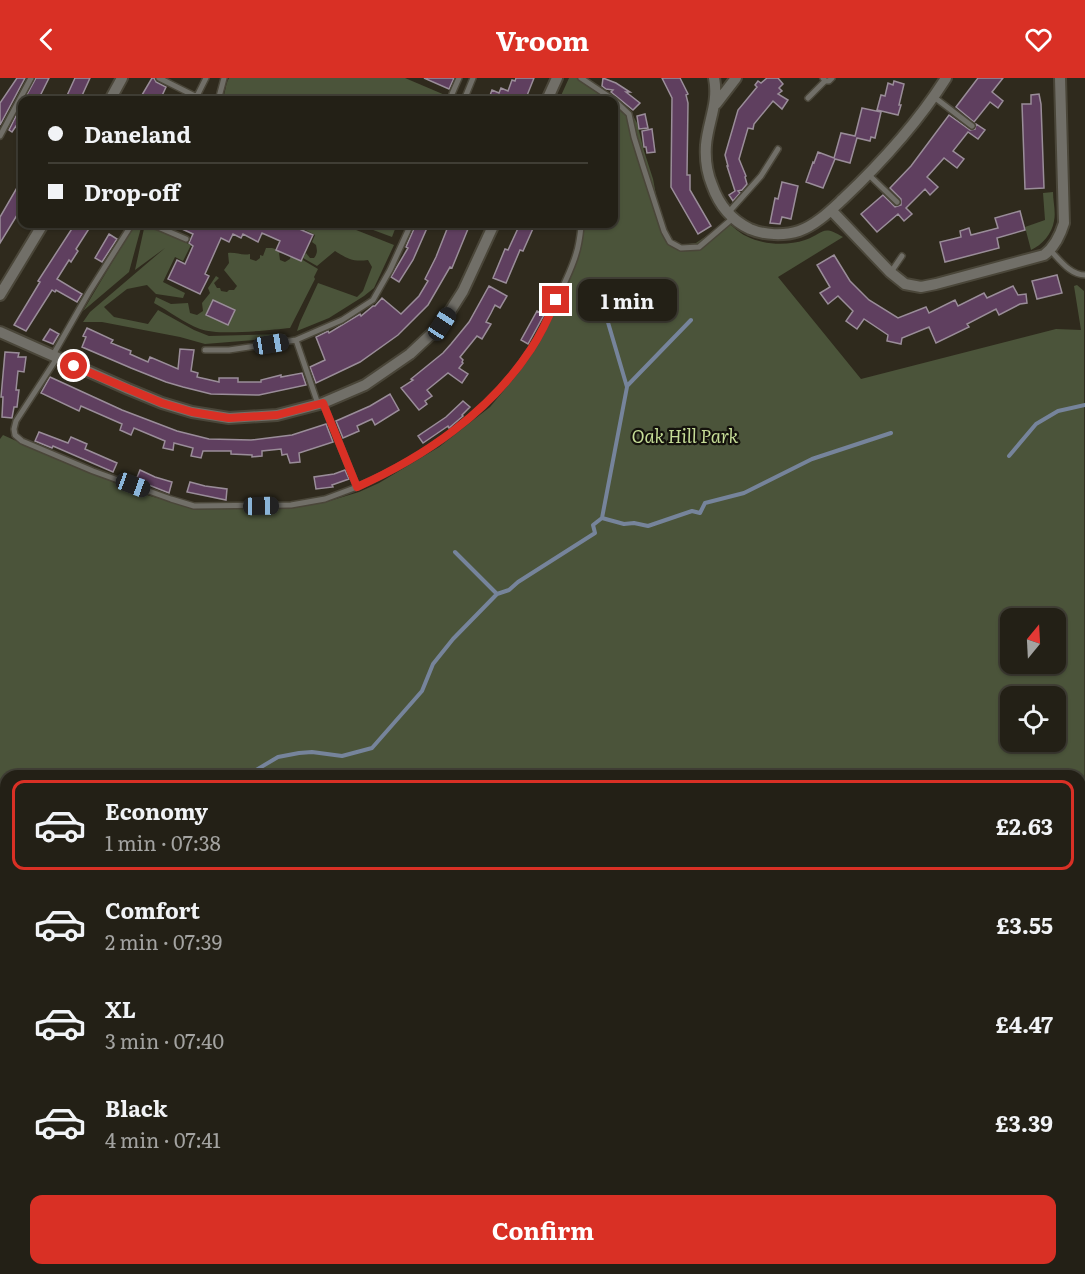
<!DOCTYPE html>
<html lang="en">
<head>
<meta charset="utf-8">
<style>
  body { margin:0; font-family:Literata,serif; background:#2f2d23; color:#f1f3f6; height:100vh; display:flex; flex-direction:column; font-size:22px; white-space:nowrap }
  * { box-sizing:border-box; margin:0 }
  p { font-size:20px; color:#a3a3a1 }
  .icon { flex:none; width:33px; height:33px; fill:none; stroke:currentColor; stroke-width:2; stroke-linecap:round; stroke-linejoin:round }
  .map { position:relative; flex:1; overflow:hidden }
  .panel { position:absolute; left:0px; top:692px; width:1086px; height:506px; display:flex; flex-direction:column; background:#232016; border-radius:18px 18px 0 0; box-shadow:0 2px 4px #0004,0 0 0 2px #403e35 }
  .panel>* { flex:none }
  .banner { position:absolute; left:18px; top:18px; width:600px; height:132px; border-radius:12px; box-shadow:0 2px 4px #0004,0 0 0 2px #403e35; display:grid; align-content:center; height:132px; padding:0 30px; background:#232016 }
  .needle { width:39px; rotate:18deg }
  .fabs { position:absolute; left:1000px; top:530px; display:grid; gap:12px }
  .fabs a { display:grid; place-items:center; width:66px; height:66px; border-radius:12px; background:#232016; box-shadow:0 2px 4px #0004,0 0 0 2px #403e35; font-size:30px }
  .end { position:absolute; width:27px; height:27px; margin:-14px; border:8px solid #d93025; background:#fff; box-shadow:0 0 0 3px #fff }
  .from { border-radius:50% }
  .bubble { position:absolute; height:42px; border-radius:12px; background:#232016; box-shadow:0 2px 4px #0004,0 0 0 2px #403e35; font-size:20px; font-weight:700; line-height:42px; text-align:center }
  .car { position:absolute; width:18px; height:36px; margin:-18px -9px; border-radius:8px; box-shadow:0 0 4px 2px #0007; background:linear-gradient(#222 24%,#8ab4d8 0 40%,#222 0 76%,#8ab4d8 0 86%,#222 0) }
  .banner b { display:flex; align-items:center; gap:21px; height:57px; font-size:22px }
  .banner b+b { border-top:2px solid #403e35 }
  .banner i { width:15px; height:15px; background:#f1f3f6 }
  ul { padding:10px 0 0; list-style:none }
  li { display:flex; align-items:center; gap:18px; height:90px; margin:0 12px 9px; padding:0 18px; border:3px solid transparent; border-radius:12px }
  li div { flex:1 }
  li b { display:block; font-size:22px }
  li em { font-style:normal; font-weight:700 }
  li.on { border-color:#d93025 }
  li>.icon { width:54px; height:54px; stroke-width:1.5 }
  .action { display:flex; gap:12px; margin-top:auto; padding:12px 30px }
  .action a { flex:1; height:69px; border-radius:12px; background:#d93025; color:#fff; font-size:24px; font-weight:700; line-height:69px; text-align:center }
  header { display:flex; justify-content:space-between; align-items:center; height:78px; padding:0 30px; background:#d93025; color:#fff; font-size:27px; font-weight:700 }
  .map>svg:first-child { display:block }
  .green { fill:#4b543a; fill-rule:evenodd }
  .lines { fill:none; stroke-linecap:round; stroke-linejoin:round }
  .stream { stroke:#76849b; stroke-width:4 }
  .river { stroke:#41567a; stroke-width:21 }
  .building { fill:#5f3f5f; stroke:#9a8d99; stroke-width:1.5 }
  .service-casing { stroke:#4a4639; stroke-width:8 }
  .minor-casing { stroke:#4a4639; stroke-width:14 }
  .service { stroke:#716f68; stroke-width:5 }
  .minor { stroke:#716f68; stroke-width:10 }
  .route { stroke:#d93025; stroke-width:8 }
  .labels { text-anchor:middle; dominant-baseline:central; stroke-width:4.5; stroke-linejoin:round; paint-order:stroke }
  .park-label { font-size:18px; font-style:italic; fill:#c5dc96; stroke:#15130d }
</style>
</head>
<body>
<header><svg class="icon" aria-label="back" viewBox="0 0 24 24"><path d="M15 5l-7 7 7 7"/></svg>Vroom<svg class="icon" aria-label="heart" viewBox="0 0 24 24"><path d="M12 20l-8-8c-3-5 5-10 8-4 3-6 11-1 8 4z"/></svg></header>
<div class="map">
<svg width="1085" height="1196" viewBox="0 0 1085 1196">
  <rect width="100%" height="100%" fill="#2f2a1d"/>
  <path class="green" d="M229,0h176l47,20 -1,2h-229c3,-4 3,-15 7,-22z
    M569,0h17l45,34 6,11 7,28 9,28 4,21 12,38 12,7 15,-2 31,-21c6,4 12,11 19,14 17,9 41,10 59,4 19,-7 17,-16 38,-3l-65,40 83,102 195,-50 25,1 -7,-44 3,-1 7,6 1,983h-1085v-835l3,-4 67,30 73,29 51,14h97l35,-6 33,-10 20,-9 60,-36 51,-40 30,-36 15,-23 12,-21 32,-72 5,-31h30v-124h-55zM1011,540h45v45h-45zM1011,618h45v45h-45zM6,698h1074v493h-1074z
    M1053,114c0,9 3,20 1,29 -2,13 -12,24 -23,29l-6,-23 20,-7 -2,-27z
    M135,146h7l-13,48 -46,39z
    M145,146l46,21 -8,16 -8,-4 -12,25 22,11 -2,5 -27,-4 -9,-9 -20,4 -23,18 10,10 34,7 10,-14 36,20 15,6 78,-2 -33,6 -49,4 -25,-7 -78,-15h-19l7,-10 75,-64 -30,22z
    M295,146h46l53,21 -20,43 -10,8 -35,22 -32,13 3,-9 18,-39 39,14 6,-6 9,-24 -4,-7c-15,2 -20,-1 -33,-9l-18,15 -14,-8 3,-5 4,5h4c4,-5 3,-8 2,-13l-4,-3 3,-7 -21,-11z
    M357,146h40l-5,13z
    M266,170h6l10,3 -3,2 1,7 5,2 5,-3 1,-6 27,16 -4,8 1,2 -25,49c-20,2 -72,8 -90,1 -16,-6 -31,-18 -46,-26l2,-6 15,7 17,-1 2,10 7,2 6,-4 -1,-8 8,-10 -2,-5 8,-12 3,2 -5,5 3,5h3l1,3 6,1 2,-2h5l3,-4 -13,-16 5,-7 -1,-10c8,-1 14,3 22,1v5l6,2 4,-3v-3l3,1z"/>
  <g class="lines">
    <path class="stream" d="M602,224l25,85 -25,131
      M627,308l64,-66
      M1009,378l27,-32 22,-13 27,-6
      M455,474l42,42
      M246,698l32,-19 21,-4 13,-1 30,4 30,-8 50,-57 11,-27 20,-25 44,-45 12,-4 9,-8 77,-49 -2,-8 9,-7 22,6 10,-1 14,3 44,-15 8,2 5,-10 39,-10 68,-34 79,-26"/>
    <path class="river" d="M0,717l6,4
      M377,1191l2,5"/>
  </g>
  <path class="building" d="M17,0h8l-25,47v-22z
    M36,0h13l-11,22h-14z
    M75,0h15l-10,22h-15z
    M152,0h2l2,4 10,5 -6,13h-21z
    M424,0h30l-5,11z
    M516,0h18l-8,20 5,2h-36l-6,-2 3,-8 7,3 2,-5 7,3 4,-11 3,1z
    M603,0l13,5 14,9h-4l14,11 -7,7 -22,-18 2,-2 -7,-1 -4,-3z
    M662,0h18l8,16 -2,1 2,8 -1,72h3v15l21,36 -13,8 -27,-47 1,-89z
    M767,0h11l5,6 -4,4 3,3 -4,3 10,6 -6,9 -9,-8 -19,23 -1,5 -5,-1 -9,31 7,17 -1,1 2,7 -5,6 -4,1 2,2 -7,8 -4,-6 6,-4 -8,-25h1l-3,-11 13,-45 19,-23 -2,-2 3,-4 3,2z
    M978,0h25l-11,14 11,9 -5,7 -8,-6 -16,20 -18,-15z
    M894,3l10,3 -5,21h2l-3,10 -21,-5 4,-15 4,1 3,-13 5,2z
    M1039,16l2,10 3,84 -19,1 -3,-85h9v-9z
    M22,26v25l-6,-3 -4,6 -3,-2z
    M862,30l19,4 -6,26 -4,-1 -1,4 -13,-3 -7,25 -15,-4 -12,29 -17,-6 7,-20 1,1 4,-11 16,6 7,-25 14,3z
    M645,36l3,14 -9,1 -2,-13z
    M949,37l21,15 5,-1 1,-5 9,6 -7,9 -10,-7 -15,19 11,8 -7,9 -13,-10 -17,19 11,10 -8,8 -5,-6 -19,19 6,6 -8,7 -6,-7 -21,18 -16,-18 22,-19 12,12 6,-2v-6l-11,-11 21,-22z
    M652,51l3,23 -8,1 -1,-6h-2l-2,-16z
    M22,101v28l-22,36v-26z
    M782,104l16,4 -7,33 -9,-2 -2,7 -10,-1 5,-25 3,1z
    M1020,133l5,19 -28,8 2,10 -54,14 -5,-20 21,-5 -1,-6 9,-3 2,7 27,-7 -3,-10z
    M75,146h17l-16,25 2,2 -7,11 -2,-2 -12,19 25,15 -5,8 -21,-12 -1,2 -3,-2 -26,41 -12,-6 26,-43 -2,-1z
    M171,146h117l25,11 -12,26 -25,-11 4,-9 -18,-8 -4,9 -15,-8 -2,4 -8,-4 -4,8 -8,-4 -16,36 4,2 -9,18 -32,-15 9,-19 8,4 8,-18 -4,-3 4,-9z
    M416,146h12l-2,4h1l-14,32 -14,22 -8,-5 17,-29 -2,-1z
    M449,146h21l-18,44 -2,-1 -22,38 -30,30 -38,27 -44,21 -6,-16 15,-7 -9,-23 12,-6 1,2 31,-19 1,2 12,-10h2l7,-8 19,16 18,-18 9,-15 -3,-2 11,-22z
    M520,146h15l-12,27 -3,-1 -14,33 -13,-5 12,-29 3,1z
    M109,156l8,5 -15,23 -7,-4z
    M834,177l16,26 19,19 29,18 28,-11 3,6 26,-13 3,6 26,-13 3,5 26,-12 5,9 8,-1 1,9 -7,1 -21,11 -3,-6 -29,15 2,3 -33,16 -7,-16 -27,11 -1,6 -14,-3 1,-6 -24,-16 -7,10 -11,-8 7,-10 -15,-15 -10,8 -8,-11 10,-6 -13,-22z
    M1057,197l5,18 -25,6 -5,-18z
    M489,208l18,10 -7,12 -5,-3 -4,8 -5,9 5,2 -9,15 -5,-3 -17,21 3,3 -1,2 1,1 -4,5 9,6 -6,9 -14,-10 -21,17 5,6 -7,5 2,3 -8,6 -18,-22 12,-8 -2,-1 32,-26 8,-9 18,-22z
    M213,222l22,10 -7,15 -22,-10z
    M537,233l7,4 -16,29 -7,-4z
    M87,250l26,12 -2,3 20,8 -1,3 18,8 2,-5 28,12 2,-20 14,1 -3,21 7,2 -1,4 9,2 13,3v-4h19v4h23v-2l20,-5v2l21,-4 4,12 -47,10 -48,-1 -28,-7 -17,-5 -35,-14 -49,-21 4,-10 -3,-1z
    M50,251l9,5 -6,10 -10,-4z
    M5,274l14,1 -1,4h8l-2,15 -6,-1 -2,19h3l-2,17h-3l-2,11 -10,-1 1,-20h-2z
    M50,299l72,33 55,21 32,8 42,1 41,-5 34,-11 7,18 -34,11 1,9 -10,1 -3,-9 -5,1 -1,-6 -19,2v5l-10,1v-2l-21,-1v-3h-28l-2,7 -10,-2 2,-8 -19,-5 -1,7 -10,-2 2,-7 -31,-13 -3,7 -11,-5 2,-6 -41,-18 -2,5 -38,-18z
    M390,316l9,16 -24,15 -3,-6 -15,7 2,5 -16,7 -7,-17 34,-15z
    M463,323l7,6 -8,8 1,1 -14,12 -1,-2 -25,17 -5,-7 28,-19z
    M39,354l29,11 3,-6 16,7 -2,5 32,14 -4,9 -60,-26 -1,2 -17,-7z
    M140,392l15,7 17,5 -3,11 -33,-13z
    M345,392l4,9 -17,6 1,2 -17,2 -2,-12 20,-3z
    M190,404l15,4 22,3 -1,11 -39,-8z"/>
  <g class="lines">
    <defs>
      <path id="service" d="M159,0l38,19 11,3
        M581,0l33,22 15,14 5,23 9,29 21,65 6,11 11,6 18,-1 34,-29
        M823,0l2,3h4l3,-3
        M452,16l7,-16
        M934,19l38,29
        M808,20l17,-17
        M195,22l11,-22
        M210,22l9,-3 5,-19
        M464,22l9,-22
        M0,58l31,-58
        M869,97l28,27
        M728,135l33,-37 17,-27
        M151,146l35,15
        M1050,172c10,10 20,25 35,25
        M891,194l11,-16
        M296,262l22,64
        M205,272h24l67,-10 46,-20 31,-20 17,-30 21,-46
        M53,277l36,-63 43,-68
        M57,280l-41,63 -2,8 1,6 7,6 71,30 78,28 23,7 97,-1 34,-6 32,-12 -34,-84
        M357,409c68,-30 133,-75 174,-138 9,-13 16,-29 23,-44 8,-17 17,-34 22,-51 3,-9 4,-18 5,-27l-8,-3"/>
      <path id="minor" d="M714,0c5,25 -6,43 -8,67 -1,14 1,28 6,40 7,20 19,35 38,44 14,6 34,7 49,2 17,-6 31,-20 44,-32 39,-37 74,-75 103,-121
        M110,22l12,-22
        M547,22l10,-22
        M716,26l20,-26
        M831,132l59,62 15,12 16,3 15,-3 108,-29c11,-8 16,-19 20,-32l-4,-145
        M0,217l43,-71
        M0,254l128,57 34,14 30,9 37,6 48,-3 46,-12 42,-18 45,-31 32,-30 21,-33 31,-67"/>
    </defs>
    <use href="#service" class="service-casing"/>
    <use href="#minor" class="minor-casing"/>
    <use href="#service" class="service"/>
    <use href="#minor" class="minor"/>
  </g>
  <g class="lines">
    <path class="route" d="M74,288l88,37 30,9 18,3 19,3 48,-3 46,-12 34,84c67,-30 133,-75 174,-138 10,-15 18,-32 25,-49"/>
  </g>
  <g class="labels">
    <g class="park-label">
      <text x="685" y="357">Oak Hill Park</text>
    </g>
  </g>
</svg>
<div class="fabs">
<a><svg class="needle" viewBox="-14 -14 28 28"><path d="M0-13l5 13h-10z" fill="#e53935"/><path d="M0 13l5-13h-10z" fill="#a3a3a1"/></svg></a>
<a><svg class="icon" aria-label="locate" viewBox="0 0 24 24"><circle cx="12" cy="12" r="6"/><path d="M12 2v4M12 18v4M2 12h4M18 12h4"/></svg></a>
</div>
<i class="end from" style="left:74px;top:288px"></i>
<i class="end" style="left:556px;top:222px"></i>
<div class="bubble" style="left:578px;top:201px;width:99px">1 min</div>
<i class="car" style="left:442px;top:246px;rotate:33deg"></i>
<i class="car" style="left:271px;top:266px;rotate:81deg"></i>
<i class="car" style="left:133px;top:407px;rotate:110deg"></i>
<i class="car" style="left:261px;top:428px;rotate:89deg"></i>
<div class="banner">
<b><i class="from"></i>Daneland</b>
<b><i></i>Drop-off</b>
</div>
<section class="panel">
<ul>
<li class="on"><svg class="icon" aria-label="car" viewBox="0 0 24 24"><path d="M5 17H2v-5l4-1 3-4h7l3 4 3 1v5h-3M9 17h6M6 11h13"/><circle cx="7" cy="17" r="2"/><circle cx="17" cy="17" r="2"/></svg><div><b>Economy</b><p>1 min · 07:38</p></div><em>£2.63</em></li>
<li><svg class="icon" aria-label="car" viewBox="0 0 24 24"><path d="M5 17H2v-5l4-1 3-4h7l3 4 3 1v5h-3M9 17h6M6 11h13"/><circle cx="7" cy="17" r="2"/><circle cx="17" cy="17" r="2"/></svg><div><b>Comfort</b><p>2 min · 07:39</p></div><em>£3.55</em></li>
<li><svg class="icon" aria-label="car" viewBox="0 0 24 24"><path d="M5 17H2v-5l4-1 3-4h7l3 4 3 1v5h-3M9 17h6M6 11h13"/><circle cx="7" cy="17" r="2"/><circle cx="17" cy="17" r="2"/></svg><div><b>XL</b><p>3 min · 07:40</p></div><em>£4.47</em></li>
<li><svg class="icon" aria-label="car" viewBox="0 0 24 24"><path d="M5 17H2v-5l4-1 3-4h7l3 4 3 1v5h-3M9 17h6M6 11h13"/><circle cx="7" cy="17" r="2"/><circle cx="17" cy="17" r="2"/></svg><div><b>Black</b><p>4 min · 07:41</p></div><em>£3.39</em></li>
</ul>
<div class="action"><a>Confirm</a></div>
</section>
</div>
</body>
</html>
